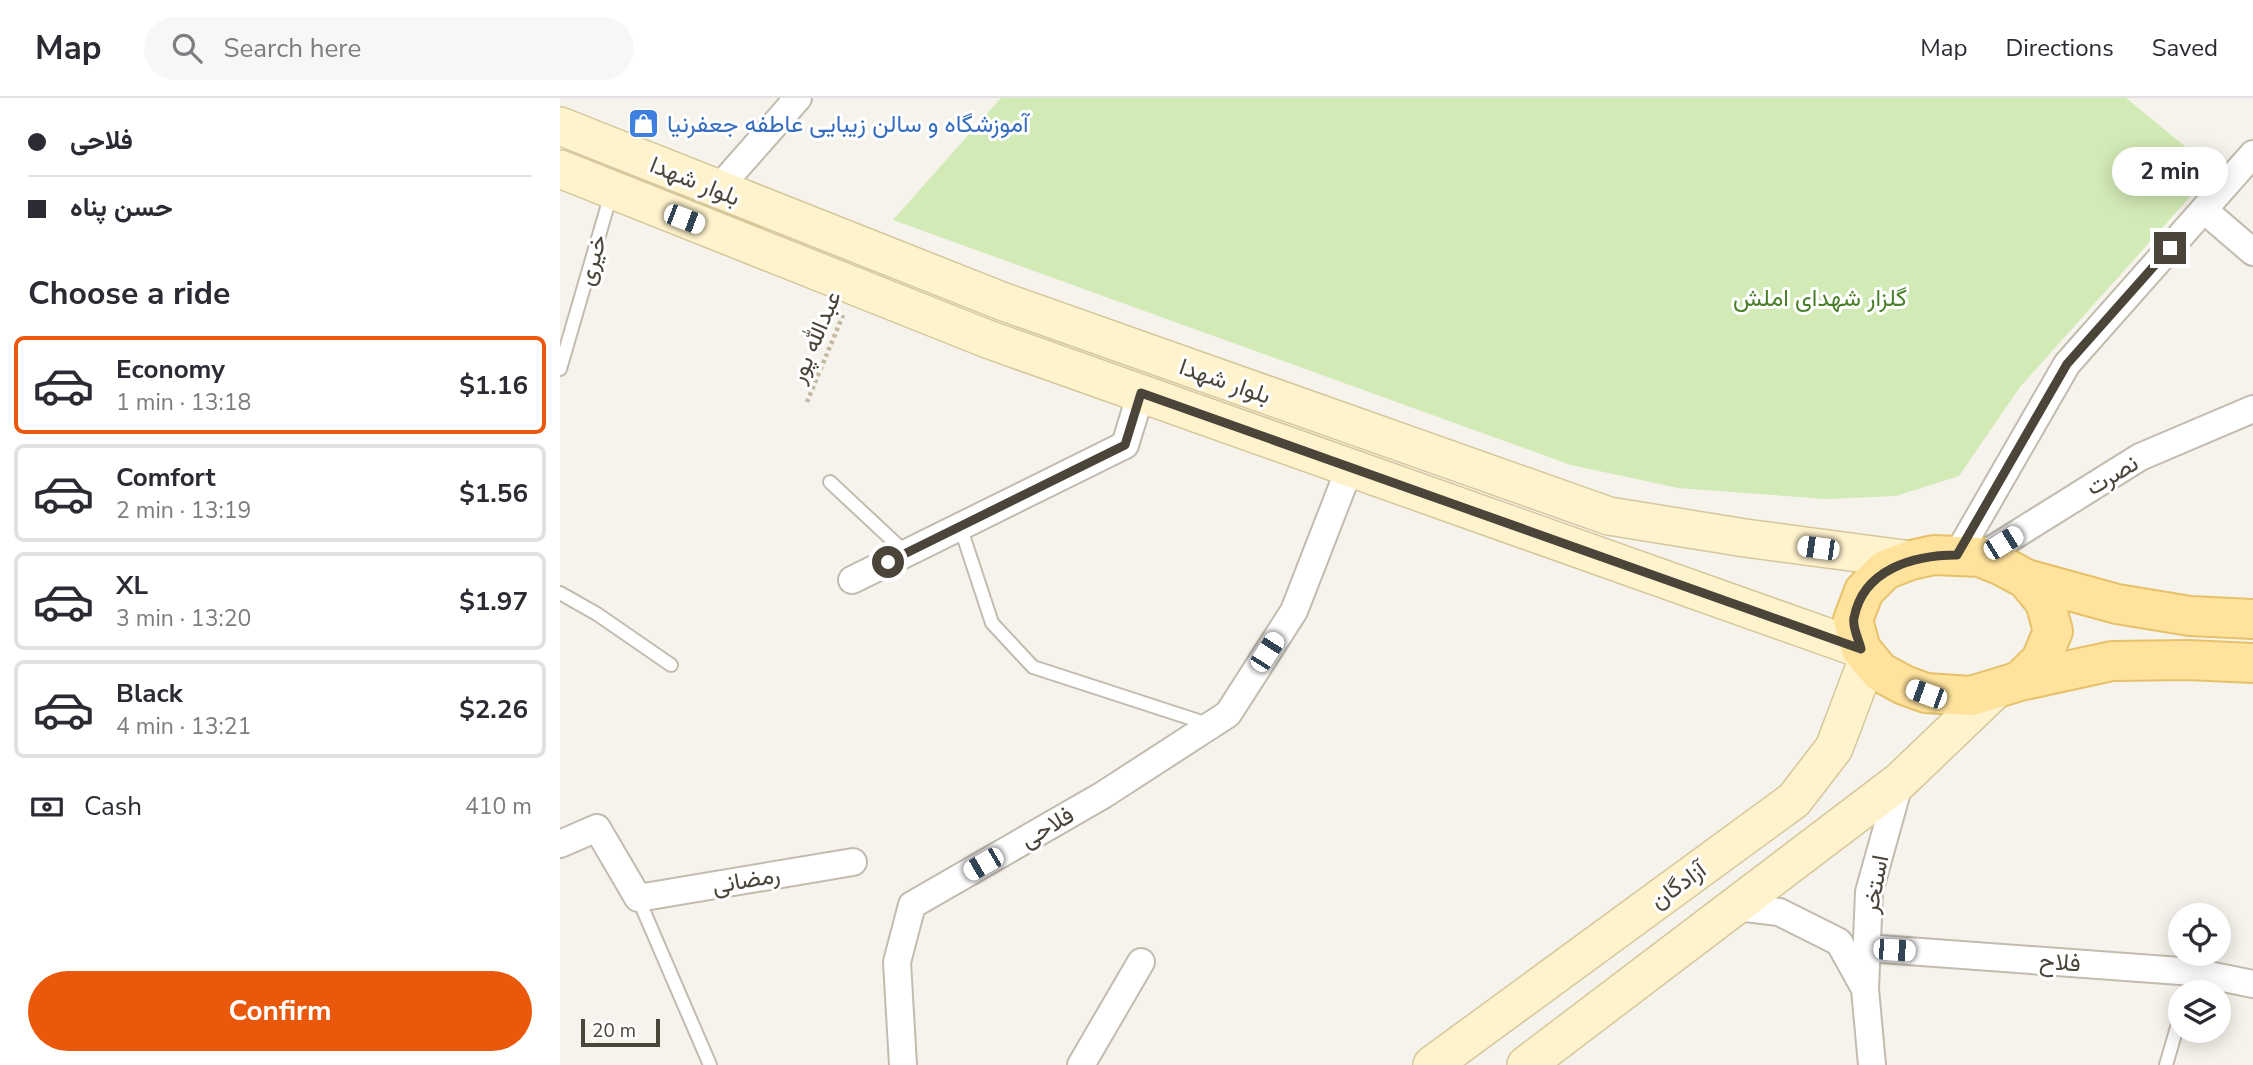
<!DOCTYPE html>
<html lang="en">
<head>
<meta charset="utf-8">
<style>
  body { margin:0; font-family:"Nunito Sans",Vazirmatn,sans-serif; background:#f7f7f7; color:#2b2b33; height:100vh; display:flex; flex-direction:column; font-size:26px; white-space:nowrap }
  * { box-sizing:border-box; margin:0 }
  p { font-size:23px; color:#7c7c81 }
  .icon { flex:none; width:38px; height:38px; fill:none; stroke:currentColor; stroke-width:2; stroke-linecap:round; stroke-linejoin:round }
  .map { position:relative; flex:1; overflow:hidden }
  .side { display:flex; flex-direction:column; background:#fff; width:560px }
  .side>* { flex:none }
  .hud { display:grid; align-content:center; height:154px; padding:0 28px; background:#fff }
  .buttons { position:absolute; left:1608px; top:805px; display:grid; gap:14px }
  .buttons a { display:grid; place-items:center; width:63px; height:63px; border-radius:50%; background:#fff; box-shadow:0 4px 18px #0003; font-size:35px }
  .scale { position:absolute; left:21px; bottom:18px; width:79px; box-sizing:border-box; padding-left:7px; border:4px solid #4b4439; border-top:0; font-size:19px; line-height:24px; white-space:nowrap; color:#4b4439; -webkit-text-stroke:5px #fff; paint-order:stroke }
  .end { position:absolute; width:32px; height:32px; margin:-16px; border:9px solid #4b4439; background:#fff; box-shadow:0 0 0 4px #fff }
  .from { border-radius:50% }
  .bubble { position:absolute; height:49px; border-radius:24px; background:#fff; box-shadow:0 4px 18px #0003; font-size:23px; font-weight:700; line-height:49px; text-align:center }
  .car { position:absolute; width:21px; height:42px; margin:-21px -10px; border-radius:9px; box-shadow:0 0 5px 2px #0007; background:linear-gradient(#fff 24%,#345 0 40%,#fff 0 76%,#345 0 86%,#fff 0) }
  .hud b { display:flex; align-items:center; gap:24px; height:66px; font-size:26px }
  .hud b+b { border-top:2px solid #e1e1e2 }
  .hud i { width:18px; height:18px; background:#2b2b33 }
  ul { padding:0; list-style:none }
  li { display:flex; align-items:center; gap:21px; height:98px; margin:0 14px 10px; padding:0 14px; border:4px solid #e1e1e2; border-radius:10px }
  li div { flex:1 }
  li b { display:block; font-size:26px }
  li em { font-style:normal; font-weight:700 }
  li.selected { border-color:#ea580c }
  li>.icon { width:63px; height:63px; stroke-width:1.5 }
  h2 { padding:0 28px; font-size:32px; line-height:84px }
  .pay { display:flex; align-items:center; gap:18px; height:77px; padding:0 28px; font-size:26px }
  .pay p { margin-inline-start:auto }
  .cta { display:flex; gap:14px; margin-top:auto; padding:14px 28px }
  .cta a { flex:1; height:80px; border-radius:42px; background:#ea580c; color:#fff; font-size:28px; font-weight:700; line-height:80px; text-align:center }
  header { display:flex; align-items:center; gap:42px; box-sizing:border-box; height:98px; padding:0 35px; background:#fff; border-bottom:2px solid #e1e1e2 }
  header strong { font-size:33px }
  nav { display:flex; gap:38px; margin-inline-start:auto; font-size:24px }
  .search { width:490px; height:63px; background:#f7f7f7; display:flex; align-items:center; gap:18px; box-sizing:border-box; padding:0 24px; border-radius:38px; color:#7c7c81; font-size:26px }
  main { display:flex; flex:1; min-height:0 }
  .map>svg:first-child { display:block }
  .green { fill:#d2eab5 }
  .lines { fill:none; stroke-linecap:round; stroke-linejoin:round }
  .lane-casing { stroke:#c2bbae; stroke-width:16 }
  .street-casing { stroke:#c2bbae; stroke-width:30 }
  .secondary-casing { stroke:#d6c79b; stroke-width:40 }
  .primary-casing { stroke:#e6c16a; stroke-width:42 }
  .path { stroke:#c4b79f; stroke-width:4.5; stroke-dasharray:3.5 3.5; stroke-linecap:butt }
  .lane { stroke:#fff; stroke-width:12 }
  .street { stroke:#fff; stroke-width:26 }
  .secondary { stroke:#fff3cd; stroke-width:37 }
  .primary { stroke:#ffe39c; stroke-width:38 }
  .route { stroke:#4b4439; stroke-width:9 }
  .labels { text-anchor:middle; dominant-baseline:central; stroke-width:6; stroke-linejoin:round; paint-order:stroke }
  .shop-label { font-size:24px; fill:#366cbe; stroke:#fff; text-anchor:start }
  .street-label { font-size:24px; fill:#4b4439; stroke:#fff }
  .park-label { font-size:24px; fill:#4a7f2a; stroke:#fff }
</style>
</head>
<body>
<header>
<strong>Map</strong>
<div class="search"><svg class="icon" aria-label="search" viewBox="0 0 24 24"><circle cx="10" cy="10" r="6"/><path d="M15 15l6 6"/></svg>Search here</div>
<nav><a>Map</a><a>Directions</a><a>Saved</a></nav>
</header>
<main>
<section class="side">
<div class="hud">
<b><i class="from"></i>فلاحی</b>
<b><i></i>حسن پناه</b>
</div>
<h2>Choose a ride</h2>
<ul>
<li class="selected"><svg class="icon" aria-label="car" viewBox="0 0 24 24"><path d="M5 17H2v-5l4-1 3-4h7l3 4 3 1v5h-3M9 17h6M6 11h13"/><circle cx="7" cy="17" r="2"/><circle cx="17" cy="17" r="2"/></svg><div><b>Economy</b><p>1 min · 13:18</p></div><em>$1.16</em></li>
<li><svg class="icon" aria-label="car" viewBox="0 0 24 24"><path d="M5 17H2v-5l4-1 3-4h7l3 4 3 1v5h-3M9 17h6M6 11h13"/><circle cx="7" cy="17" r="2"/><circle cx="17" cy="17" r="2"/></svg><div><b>Comfort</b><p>2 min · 13:19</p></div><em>$1.56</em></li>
<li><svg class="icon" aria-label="car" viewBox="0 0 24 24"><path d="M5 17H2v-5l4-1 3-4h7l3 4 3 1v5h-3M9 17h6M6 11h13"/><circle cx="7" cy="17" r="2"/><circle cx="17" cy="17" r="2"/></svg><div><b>XL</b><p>3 min · 13:20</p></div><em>$1.97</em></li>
<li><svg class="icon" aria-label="car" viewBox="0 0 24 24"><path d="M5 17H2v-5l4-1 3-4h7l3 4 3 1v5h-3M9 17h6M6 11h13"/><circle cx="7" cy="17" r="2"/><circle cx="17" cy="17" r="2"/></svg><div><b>Black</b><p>4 min · 13:21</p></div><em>$2.26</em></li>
</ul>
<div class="pay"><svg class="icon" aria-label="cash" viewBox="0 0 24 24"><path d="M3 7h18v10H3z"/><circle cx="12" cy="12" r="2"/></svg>Cash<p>410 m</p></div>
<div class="cta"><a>Confirm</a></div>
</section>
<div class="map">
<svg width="1693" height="967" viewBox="0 0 1693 967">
  <rect width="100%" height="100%" fill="#f6f3ec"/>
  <path class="green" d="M441,0h1125l88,72 -194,217 -61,89 -63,20 -70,3 -148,-11 -107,-23 -678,-245z"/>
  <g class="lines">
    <defs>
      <path id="lane" d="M0,271l51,-175
        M270,384l76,71
        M400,428l32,97 41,44 175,57
        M0,495l37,21 74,51
        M78,800l72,167
        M1628,894l6,-20
        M1606,967l14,-48"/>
      <path id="street" d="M157,92l81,-92
        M1644,112l49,42
        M1397,457l110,-191 186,-210
        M1420,459l160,-100 113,-48
        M292,482l273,-135 16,-52
        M0,746l37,-16 41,70 215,-36
        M1177,809l42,5 60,30 26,47 4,-97 31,-111
        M1307,850l327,24 59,12
        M1305,891l7,76
        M343,967l-6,-103 15,-57 191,-110 125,-81 66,-103 56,-144
        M521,967l60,-103"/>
      <path id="secondary" d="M0,28l444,176 605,214 136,22 166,22
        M0,71l430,171 871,309
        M872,967l362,-265 40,-52 34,-90
        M966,967l374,-284 95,-91"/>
      <path id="primary" d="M1374,457l46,2 22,9 24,13 19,23 8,29 -12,29 -21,21 -49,15 -45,-3 -22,-8 -24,-13 -19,-23 -8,-29 11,-29 21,-21 26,-10z
        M1466,481l91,25 73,12 63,3
        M1460,583l92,-20 76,-1 65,3"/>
    </defs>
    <use href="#lane" class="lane-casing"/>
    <use href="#street" class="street-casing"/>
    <use href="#secondary" class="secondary-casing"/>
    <use href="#primary" class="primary-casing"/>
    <path class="path" d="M247,304l36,-87"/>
    <use href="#lane" class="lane"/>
    <use href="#street" class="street"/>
    <use href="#secondary" class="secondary"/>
    <use href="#primary" class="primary"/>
  </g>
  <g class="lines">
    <path class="route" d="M328,464l237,-117 16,-52 720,256c-2,-9 -9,-22 -7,-31 9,-49 60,-63 103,-63l110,-191 103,-116"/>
  </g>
  <defs>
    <symbol id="shop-square" viewBox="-11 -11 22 22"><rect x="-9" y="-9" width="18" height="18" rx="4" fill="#3f7fe0" stroke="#fff"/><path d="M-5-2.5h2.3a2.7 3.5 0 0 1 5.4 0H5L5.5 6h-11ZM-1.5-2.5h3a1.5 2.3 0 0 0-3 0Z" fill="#fff"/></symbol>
  </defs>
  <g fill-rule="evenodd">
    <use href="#shop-square" x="66" y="8" width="35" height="35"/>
  </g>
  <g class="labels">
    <g class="shop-label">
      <text x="107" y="26">آموزشگاه و سالن زیبایی عاطفه جعفرنیا</text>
    </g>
    <g class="street-label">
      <text transform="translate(135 83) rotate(22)">بلوار شهدا</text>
      <text transform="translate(32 162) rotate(-74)">خیری</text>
      <text transform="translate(255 239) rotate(-67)">عبدالله پور</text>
      <text transform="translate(665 283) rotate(19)">بلوار شهدا</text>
      <text transform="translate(1552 377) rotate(-31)">نصرت</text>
      <text transform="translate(487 729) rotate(-30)">فلاحی</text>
      <text transform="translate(186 782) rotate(-10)">رمضانی</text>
      <text transform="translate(1315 786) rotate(-79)">استخر</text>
      <text transform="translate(1118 787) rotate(-36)">آزادگان</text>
      <text transform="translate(1500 864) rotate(4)">فلاح</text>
    </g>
    <g class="park-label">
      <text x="1260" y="200">گلزار شهدای املش</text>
    </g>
  </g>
</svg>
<div class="buttons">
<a><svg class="icon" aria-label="locate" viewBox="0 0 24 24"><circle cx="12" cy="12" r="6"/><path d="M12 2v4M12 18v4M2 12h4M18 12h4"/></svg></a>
<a><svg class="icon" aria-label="layers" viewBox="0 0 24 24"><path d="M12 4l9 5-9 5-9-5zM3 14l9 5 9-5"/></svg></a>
</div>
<div class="scale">20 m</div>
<i class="end from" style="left:328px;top:464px"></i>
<i class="end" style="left:1610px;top:150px"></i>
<div class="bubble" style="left:1552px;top:49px;width:116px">2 min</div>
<i class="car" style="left:124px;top:121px;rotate:111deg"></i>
<i class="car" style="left:1443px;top:445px;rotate:58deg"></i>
<i class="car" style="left:1258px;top:450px;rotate:278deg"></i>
<i class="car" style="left:707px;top:554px;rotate:33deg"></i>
<i class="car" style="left:1366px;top:596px;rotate:290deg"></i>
<i class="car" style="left:423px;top:766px;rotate:240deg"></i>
<i class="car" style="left:1334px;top:852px;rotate:94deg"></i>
</div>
</main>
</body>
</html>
